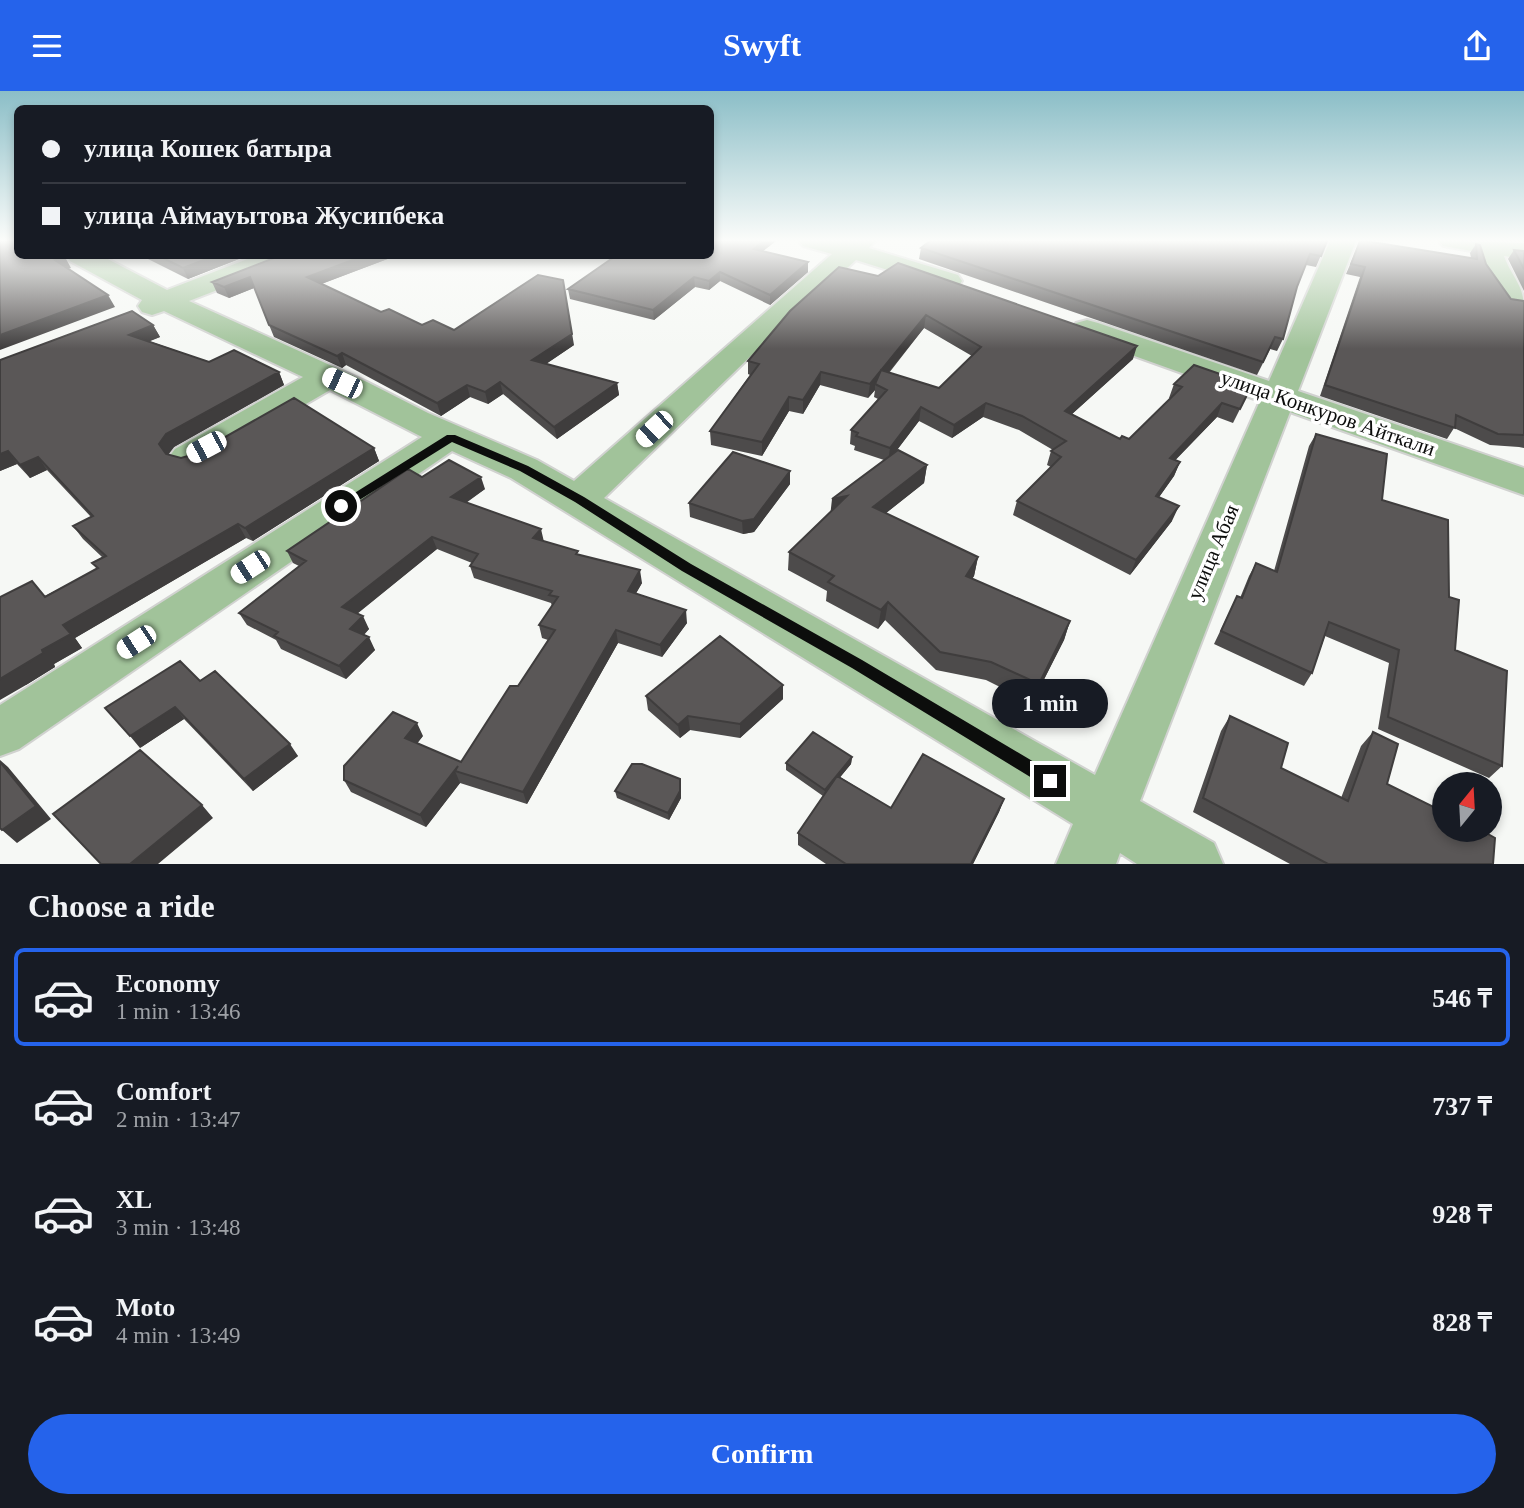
<!DOCTYPE html>
<html lang="en">
<head>
<meta charset="utf-8">
<style>
  body { margin:0; font-family:"Times New Roman",serif; background:#242831; color:#f1f3f6; height:100vh; display:flex; flex-direction:column; font-size:26px; white-space:nowrap }
  * { box-sizing:border-box; margin:0 }
  p { font-size:23px; color:#9ea1a6 }
  .icon { flex:none; width:38px; height:38px; fill:none; stroke:currentColor; stroke-width:2; stroke-linecap:round; stroke-linejoin:round }
  .map { position:relative; height:773px; overflow:hidden }
  .drawer { display:flex; flex-direction:column; background:#171b24; flex:1 }
  .drawer>* { flex:none }
  .top-card { position:absolute; left:14px; top:14px; width:700px; height:154px; border-radius:10px; box-shadow:0 4px 10px #0003; display:grid; align-content:center; height:154px; padding:0 28px; background:#171b24 }
  .needle { width:46px; rotate:18deg }
  .tools { position:absolute; left:1432px; top:681px; display:grid; gap:14px }
  .tools a { display:grid; place-items:center; width:70px; height:70px; border-radius:50%; background:#171b24; box-shadow:0 4px 10px #0003; font-size:35px }
  .end { position:absolute; width:32px; height:32px; margin:-16px; border:9px solid #0c0d0c; background:#fff; box-shadow:0 0 0 4px #fff }
  .from { border-radius:50% }
  .bubble { position:absolute; height:49px; border-radius:24px; background:#171b24; box-shadow:0 4px 10px #0003; font-size:23px; font-weight:600; line-height:49px; text-align:center }
  .car { position:absolute; width:21px; height:42px; margin:-21px -10px; border-radius:9px; box-shadow:0 0 5px 2px #0007; background:linear-gradient(#fff 24%,#345 0 40%,#fff 0 76%,#345 0 86%,#fff 0) }
  .top-card b { display:flex; align-items:center; gap:24px; height:66px; font-size:26px }
  .top-card b+b { border-top:2px solid #363941 }
  .top-card i { width:18px; height:18px; background:#f1f3f6 }
  ul { padding:0; list-style:none }
  li { display:flex; align-items:center; gap:21px; height:98px; margin:0 14px 10px; padding:0 14px; border:4px solid transparent; border-radius:10px }
  li div { flex:1 }
  li b { display:block; font-size:26px }
  li em { font-style:normal; font-weight:600 }
  li.on { border-color:#2563eb }
  li>.icon { width:63px; height:63px; stroke-width:1.5 }
  h2 { padding:0 28px; font-size:32px; line-height:84px }
  .primary-button { display:flex; gap:14px; margin-top:auto; padding:14px 28px }
  .primary-button a { flex:1; height:80px; border-radius:42px; background:#2563eb; color:#fff; font-size:28px; font-weight:600; line-height:80px; text-align:center }
  header { display:flex; justify-content:space-between; align-items:center; height:91px; padding:0 28px; background:#2563eb; color:#fff; font-size:32px; font-weight:600 }
  .map>svg:first-child { display:block }
  .lines { fill:none; stroke-linecap:round; stroke-linejoin:round }
  .minor-casing { stroke:#d1d2d0; stroke-width:4 }
  .minor { fill:#a1c39a; fill-rule:evenodd }
  .wall { fill:#4d4b4b; fill-rule:evenodd }
  .shaded-wall { fill:#3f3d3d }
  .building { fill:#5a5757; stroke:#3f3d3d; stroke-width:2 }
  .route { fill:#0c0d0c }
  .labels { text-anchor:middle; dominant-baseline:central; stroke-width:7; stroke-linejoin:round; paint-order:stroke }
  .street-label { font-size:21px; fill:#0c0d0c; stroke:#fff }
</style>
</head>
<body>
<header><svg class="icon" aria-label="menu" viewBox="0 0 24 24"><path d="M4 6h16M4 12h16M4 18h16"/></svg>Swyft<svg class="icon" aria-label="share" viewBox="0 0 24 24"><path d="M12 15V3M7 8l5-5 5 5M5 13v7h14v-7"/></svg></header>
<div class="map">
<svg width="1524" height="773" viewBox="0 0 1524 773">
  <rect width="100%" height="100%" fill="#f6f8f5"/>
  <g class="lines">
    <defs>
      <path id="minor" d="M799,150h76l-6,7 89,27 4,6 -4,6 -10,2 -92,-29 -97,88 -155,150 491,277 165,-374 -184,-66 -4,-6 4,-6 11,-3 11,3 171,58 61,-140h26l-58,150 226,77v27l-234,-83 -150,389 74,42 9,21h-86l-17,-11 -4,11h-60l17,-40 -562,-346 -59,-27 -433,298 -19,7v-51l422,-268 -92,-47 -129,75 -13,4 -13,-4 -6,-8 6,-8 128,-72 -139,-66 -12,4 -10,-3 -4,-6 4,-6 -72,-39 -4,-6h34l67,35 91,-35h38l-4,6 -103,40 178,81 61,31 109,47 37,21 258,-227 -29,-8z
        M1439,150l85,2v16l-20,-3c8,22 20,28 20,53l-17,-1 -25,-36 -5,-20 -34,-6z"/>
    </defs>
    <use href="#minor" class="minor-casing"/>
    <use href="#minor" class="minor"/>
  </g>
  <path class="wall" d="M776,150l-13,10 45,11v10l-38,33 -50,-24 -11,9 -14,-3 -41,33 -84,-21 -2,-10z
    M1327,150l-11,26 -10,-2 -9,22 -14,52 -6,12 -7,-2 -13,26 -338,-116 2,-11z
    M1360,150l111,17 -1,-5 6,-9 10,20 25,35 13,2v147l-5,-1 -29,-2 -36,-17 -7,11 -127,-43 40,-119 -14,-3z
    M1514,159l10,1v40l-16,-32z
    M140,164h109l-61,24z
    M282,164h116l-77,29 60,28 41,13 152,20 -28,19 71,19 2,12 -62,44 -54,-45 -15,10 -18,-7 -29,19 -95,-51 -4,3 -68,-31 -20,-49 -25,10 -12,-5 -5,-11z
    M839,176l294,92 -61,55 48,25h9l42,-41h-2l5,-14 78,1 -19,38 -16,-6 -42,43 5,2 -6,14 -15,21 13,24 -42,54 -117,-60 4,-14 34,-34 -4,-2 4,-14 2,-1 -34,-20 -36,-13 -31,21 -33,-17 -23,30 31,14 -3,18 -38,30 92,44 -4,19 -2,3 98,42 -6,19 -32,63 -46,-23 -50,-10 -51,-50 -7,9 -52,-28 1,-10 -39,-21 1,-18 95,-92 -30,-10 1,-4 -5,-2 1,-14 27,-31 -4,-2 1,-7 -7,8 -48,-13 -17,29 -14,-3 -27,45 -51,-11 -1,-14 40,-56 -2,-1v-13zM924,237l48,28 -33,32 -50,-15z
    M153,234l7,12 -11,4 60,21 70,10 5,13 -110,62 -6,8 13,3 193,-10 5,13 -126,80 -7,-3 -171,100 7,10 -28,16 1,3 -29,18 19,-89 52,-27 -5,-6 10,-6 -19,-18 -10,-13 18,-9 -44,-47 -17,8 -13,-14 -17,7v-111z
    M1316,343l66,66 67,97 6,53 47,116 -13,12 -111,-49 11,-66 -64,-27 -13,37 -8,13 -90,-42 23,-48 3,2 9,-22 7,-13 18,8 35,-125z
    M790,380v13l-36,48 -11,2 -53,-17 -1,-14z
    M422,386l63,12 -19,14 78,38 34,14 64,28 -6,10 51,30 -25,34 -44,-14 -91,161 -67,-21 -34,44 -75,-35 -7,-12 79,-44 -6,7 44,19 57,-76 30,-46 -6,-2 -3,-13 13,-19 -1,-3 -77,-25 -4,-12 2,-3 -35,-14 -80,65 12,15 -5,6 11,15 -29,29 -65,-30 -5,-9 -29,-15 -8,-12 60,-47 -6,-3 -6,-12z
    M200,590l98,75 -45,35 -69,-72 -44,29z
    M783,594v14l-43,39 -50,-8 -10,8 -32,-28 -2,-14z
    M1230,625l51,52 60,30 20,-52 12,-14 14,52 106,80h-203l-97,-52 28,-81z
    M852,666l-1,7 -11,13 51,31 113,-9 -5,13 -26,52h-147l-28,-19v-12l25,-37 -37,-26v-7z
    M681,695v12l-12,22 -52,-22 -2,-7z"/>
  <path class="shaded-wall" d="M764,150h12l-22,17v-9z
    M217,164h32l-61,24 -5,-11z
    M366,164h32l-87,33 -4,-11z
    M65,166l6,11 -10,3 -6,-11z
    M808,171v10l-38,33v-10z
    M720,181v9l-11,9v-9z
    M250,186l4,11 -25,10 -5,-11z
    M694,186l1,10 -41,33 -1,-10z
    M563,189l11,65 -40,27 -2,-12z
    M108,204l7,12 -115,43v-15z
    M926,224l-2,13 -46,57 -3,-1v6l-7,8 2,-14z
    M153,234l7,12 -24,10 -7,-12z
    M1137,255l-4,13 -72,65 4,-13z
    M342,262l4,12 -4,3 -5,-12z
    M279,281l5,13 -110,62 -8,10 -7,-13 7,-10z
    M821,281l-1,13 -17,29v-14z
    M500,291l3,12 -15,10 -3,-12z
    M617,292l2,12 -62,44 -3,-12z
    M467,294l3,12 -29,19 -4,-13z
    M789,306v14l-27,45v-14z
    M986,312l-3,14 -31,21 2,-13z
    M1222,312l-5,14 -53,55 6,-14z
    M921,316l-2,14 -31,41 2,-14z
    M374,357l5,13 -126,80 -8,-13z
    M8,360l9,13 -17,7v-17z
    M38,366l9,13 -17,8 -10,-13z
    M1180,371l-6,14 -24,34 6,-14z
    M927,374l-3,18 -53,42 2,-18z
    M790,380v13l-36,48 -11,2 -1,-13z
    M481,386l4,12 -30,21 -4,-13z
    M847,405l-17,21 2,-18z
    M1179,415l-7,15 -42,54 6,-15z
    M238,433l8,14 -171,100 7,10 -28,16 1,3 -29,18 -26,15v-21l63,-54z
    M541,438l3,13 -11,-4z
    M432,446l5,12 -88,71 -7,-13z
    M978,466l-4,19 -13,18 5,-18z
    M640,479l2,13 -12,21 -2,-13z
    M888,511l-3,18 -7,9 3,-19z
    M686,519l1,13 -25,34 -2,-12z
    M363,525l6,13 -12,12 -7,-12z
    M1070,530l-6,19 -32,63 7,-19z
    M616,539l2,13 -91,161 -4,-12z
    M369,546l6,13 -29,29 -7,-13z
    M783,594v14l-43,39v-14z
    M175,616l9,12 -44,29 -10,-12z
    M688,625l2,14 -10,8 -2,-13z
    M417,632l6,13 -11,14 -7,-12z
    M290,653l8,12 -45,35 -9,-12z
    M852,666l-1,7 -27,33 1,-7z
    M0,669l8,7 43,52 -34,24 -15,-13z
    M455,680l5,12 -34,44 -6,-12z
    M680,688l1,19 -12,22 -1,-7z
    M1004,708l-5,13 -26,52h-2z
    M202,714l11,13 -55,46h-28z"/>
  <path class="building" d="M0,150h18v14h44l3,2 -10,3 53,35 -108,40z
    M710,150h54l-10,8 54,13 -38,33 -50,-23 -11,9 -15,-4 -41,33 -85,-21 49,-34h93z
    M930,150h397l-6,15 -11,-2 -13,33 -14,52 -8,-2 -12,25 -342,-114z
    M1360,150h6l111,18 -1,-15 4,1 6,19 25,35 13,2v134l-26,-1 -42,-19 -1,13 -130,-43 40,-118 -14,-3z
    M1514,159l10,1v18z
    M157,164h60l-34,13z
    M282,164h84l-59,22 74,35 8,-3 33,16 11,-5 21,10 84,-55 25,5 9,54 -40,26 85,23 -63,44 -54,-45 -15,10 -18,-7 -30,18 -95,-50 -5,3 -68,-31 -19,-48 -26,10 -12,-5z
    M898,172l239,83 -72,65 55,28 2,-3 7,3 53,-52 -8,-3 20,-19 58,20 -12,24 -18,-6 -52,55 10,4 -24,34 23,10 -43,54 -119,-59 44,-44 -10,-6 15,-10 -44,-25 -36,-13 -32,22 -33,-18 -31,41 -34,-12 2,-3 -7,-3 36,-40 -12,-6 6,-14 58,18 42,-41 -55,-32 -56,69 -49,-12 -18,28 -14,-3 -27,45 -52,-11 49,-67 -11,-3 42,-50 49,-44 39,9z
    M132,220l21,14 -24,10 80,27 25,-12 45,22 -113,62 -7,10 7,10 15,4 14,-4 99,-56 80,50 -129,80 -7,-4 -175,101 8,9 -29,16 1,3 -43,26v-82l32,-16 13,16 53,-29 -6,-5 14,-7 -33,-30 20,-10 -55,-59 -18,8 -12,-14 -8,3v-94z
    M1316,343l71,20 -5,46 66,20 1,77 10,3 -4,50 52,21 -5,95 -114,-49 11,-67 -70,-28 -17,51 -91,-42 16,-35 5,2 14,-35 21,9z
    M898,359l29,15 -54,42 105,50 -12,19 104,45 -31,63 -48,-22 -51,-10 -52,-50 -7,8 -53,-28 6,-6 -45,-24 58,-56 -15,3z
    M733,361l57,19 -36,48 -12,2 -53,-18z
    M449,369l32,17 -30,20 90,32 -8,9 45,13 -2,3 64,16 -12,21 58,19 -26,35 -44,-15 -93,162 -68,-21 3,-5 -38,49 -76,-35v-14l49,-54 24,11 -12,15 56,24 49,-76h8l37,-56 -16,-5 19,-28 -9,-2 3,-4 -82,-25 8,-12 -46,-17 -90,70 21,9 -13,13 19,8 -30,29 -65,-30 4,-4 -39,-19 67,-52 -19,-10 121,-82 14,8z
    M720,545l63,49 -43,39 -52,-8 -10,9 -32,-29z
    M180,570l20,20 15,-10 75,73 -46,35 -69,-72 -45,29 -25,-28z
    M1230,625l58,27 -7,25 67,33 25,-69 25,12 -11,40 57,28v17h35l16,9 -2,26h-165l-125,-66z
    M813,641l39,25 -27,33 -39,-27z
    M140,659l62,55 -72,59h-29l-48,-50z
    M923,663l81,45 -33,65h-125l-48,-31 39,-57 54,32z
    M0,671l36,44 -34,24 -2,-2z
    M632,673h10l38,15v12l-12,22 -53,-22z"/>
  <linearGradient id="sky" x2="0" y2="1"><stop stop-color="#8bbec7"/><stop offset="0.58" stop-color="#fbfcfa"/><stop offset="1" stop-color="#fbfcfa" stop-opacity="0"/></linearGradient>
  <rect width="1524" height="258" fill="url(#sky)"/>
  <path class="route" d="M447,344h8l73,31 56,31 107,67 171,96 194,115v11h-11l-193,-118 -170,-97 -107,-69 -55,-31 -68,-29 -107,67h-8v-5z"/>
  <g class="labels">
    <g class="street-label">
      <text transform="translate(1328 322) rotate(19)">улица Конкуров Айткали</text>
      <text transform="translate(1213 461) rotate(-67)">улица Абая</text>
    </g>
  </g>
</svg>
<div class="tools">
<a><svg class="needle" viewBox="-14 -14 28 28"><path d="M0-13l5 13h-10z" fill="#e53935"/><path d="M0 13l5-13h-10z" fill="#9ea1a6"/></svg></a>
</div>
<i class="end from" style="left:341px;top:415px"></i>
<i class="end" style="left:1050px;top:690px"></i>
<div class="bubble" style="left:992px;top:588px;width:116px">1 min</div>
<i class="car" style="left:342px;top:292px;rotate:295deg"></i>
<i class="car" style="left:654px;top:338px;rotate:227deg"></i>
<i class="car" style="left:206px;top:356px;rotate:242deg"></i>
<i class="car" style="left:250px;top:476px;rotate:237deg"></i>
<i class="car" style="left:136px;top:551px;rotate:237deg"></i>
<div class="top-card">
<b><i class="from"></i>улица Кошек батыра</b>
<b><i></i>улица Аймауытова Жусипбека</b>
</div>
</div>
<section class="drawer">
<h2>Choose a ride</h2>
<ul>
<li class="on"><svg class="icon" aria-label="car" viewBox="0 0 24 24"><path d="M5 17H2v-5l4-1 3-4h7l3 4 3 1v5h-3M9 17h6M6 11h13"/><circle cx="7" cy="17" r="2"/><circle cx="17" cy="17" r="2"/></svg><div><b>Economy</b><p>1 min · 13:46</p></div><em>546 ₸</em></li>
<li><svg class="icon" aria-label="car" viewBox="0 0 24 24"><path d="M5 17H2v-5l4-1 3-4h7l3 4 3 1v5h-3M9 17h6M6 11h13"/><circle cx="7" cy="17" r="2"/><circle cx="17" cy="17" r="2"/></svg><div><b>Comfort</b><p>2 min · 13:47</p></div><em>737 ₸</em></li>
<li><svg class="icon" aria-label="car" viewBox="0 0 24 24"><path d="M5 17H2v-5l4-1 3-4h7l3 4 3 1v5h-3M9 17h6M6 11h13"/><circle cx="7" cy="17" r="2"/><circle cx="17" cy="17" r="2"/></svg><div><b>XL</b><p>3 min · 13:48</p></div><em>928 ₸</em></li>
<li><svg class="icon" aria-label="car" viewBox="0 0 24 24"><path d="M5 17H2v-5l4-1 3-4h7l3 4 3 1v5h-3M9 17h6M6 11h13"/><circle cx="7" cy="17" r="2"/><circle cx="17" cy="17" r="2"/></svg><div><b>Moto</b><p>4 min · 13:49</p></div><em>828 ₸</em></li>
</ul>
<div class="primary-button"><a>Confirm</a></div>
</section>
</body>
</html>
